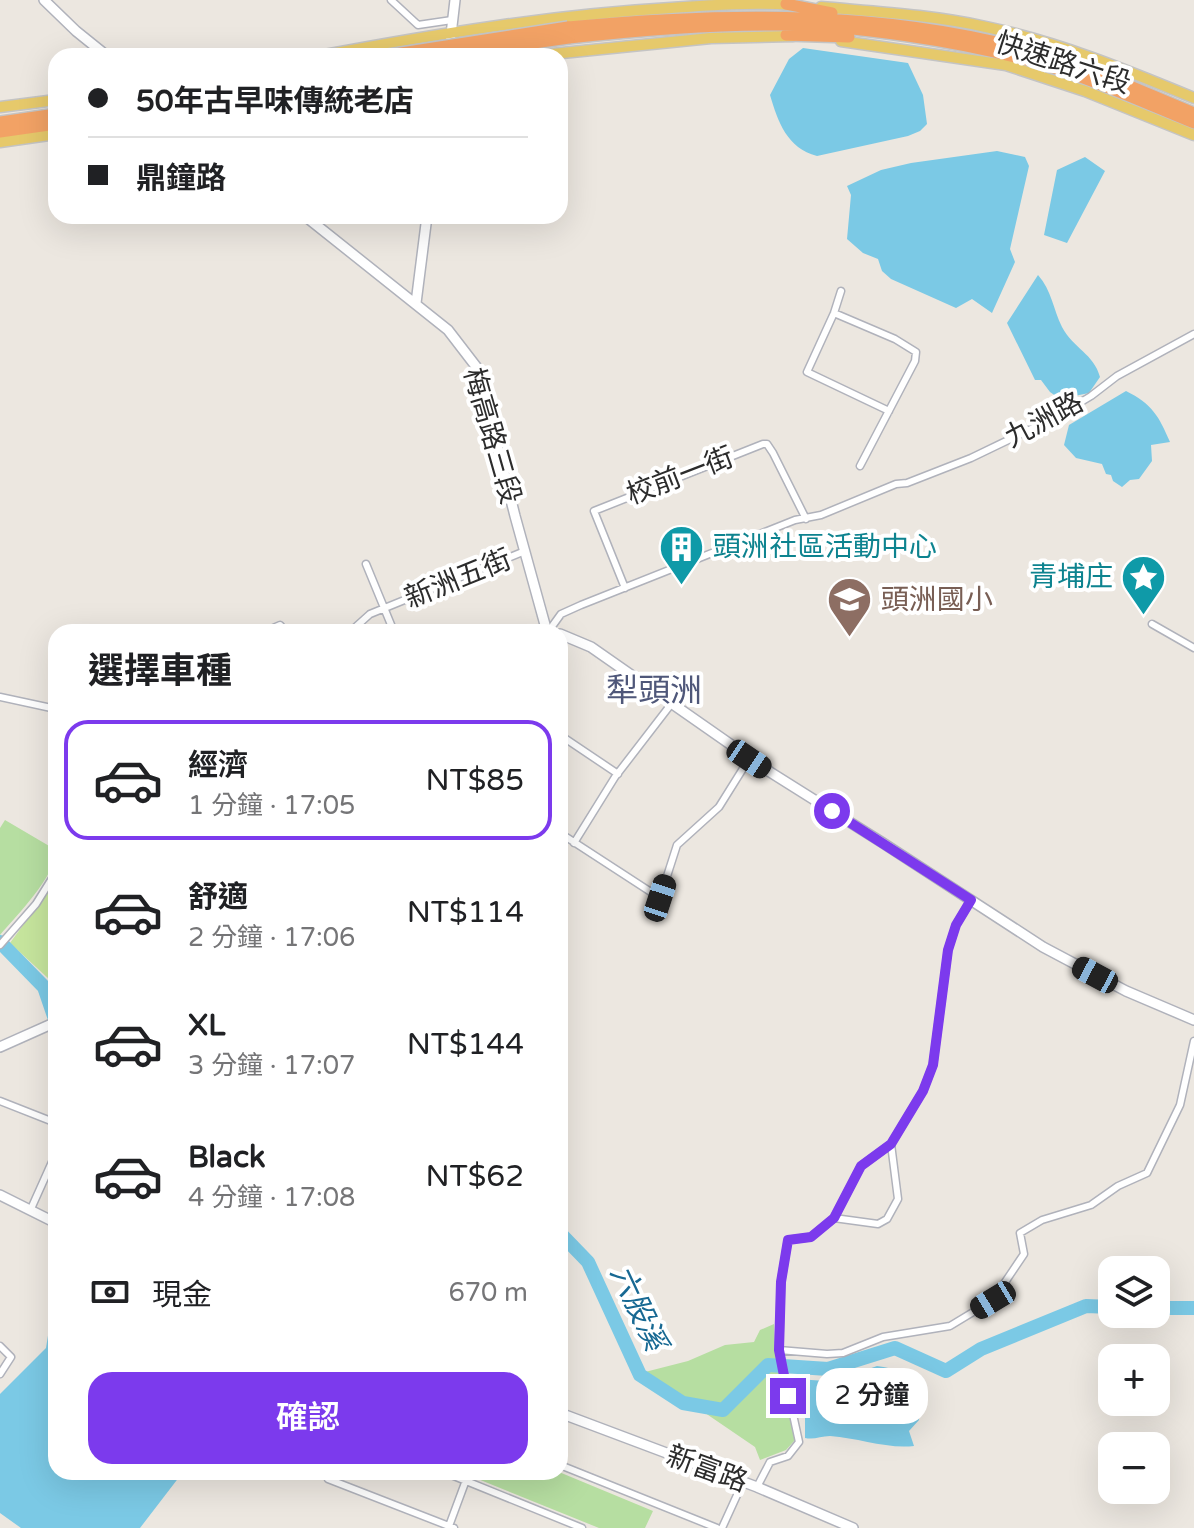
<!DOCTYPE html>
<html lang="zh-TW">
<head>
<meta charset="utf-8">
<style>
  body { margin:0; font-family:"Varela Round","Noto Sans TC",sans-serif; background:#f2f2f2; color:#202124; height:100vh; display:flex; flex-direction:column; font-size:30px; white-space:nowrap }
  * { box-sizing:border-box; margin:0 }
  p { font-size:26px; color:#757577 }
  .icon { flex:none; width:44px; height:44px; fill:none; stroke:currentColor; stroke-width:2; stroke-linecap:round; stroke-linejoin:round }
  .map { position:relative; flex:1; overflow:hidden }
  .sheet { position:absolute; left:48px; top:624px; width:520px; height:856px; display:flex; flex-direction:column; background:#fff; border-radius:24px; box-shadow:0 8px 32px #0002 }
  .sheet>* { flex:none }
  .top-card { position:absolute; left:48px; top:48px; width:520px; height:176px; border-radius:24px; box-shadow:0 8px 32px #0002; display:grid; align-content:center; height:176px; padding:0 40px; background:#fff }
  .controls { position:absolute; left:1098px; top:1256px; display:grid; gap:16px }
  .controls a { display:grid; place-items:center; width:72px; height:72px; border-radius:16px; background:#fff; box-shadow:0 8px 32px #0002; font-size:40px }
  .end { position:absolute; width:36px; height:36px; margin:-18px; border:10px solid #7c3aed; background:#fff; box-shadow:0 0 0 4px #fff }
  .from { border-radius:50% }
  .bubble { position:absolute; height:56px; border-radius:24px; background:#fff; box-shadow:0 8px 32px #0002; font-size:26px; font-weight:600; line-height:56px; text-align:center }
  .car { position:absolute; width:24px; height:48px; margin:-24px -12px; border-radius:10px; box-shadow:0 0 6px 2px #0007; background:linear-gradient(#222 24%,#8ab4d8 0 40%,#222 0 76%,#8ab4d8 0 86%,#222 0) }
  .top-card b { display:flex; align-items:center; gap:28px; height:76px; font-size:30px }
  .top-card b+b { border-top:2px solid #e0e0e0 }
  .top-card i { width:20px; height:20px; background:#202124 }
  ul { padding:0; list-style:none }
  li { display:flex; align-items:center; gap:24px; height:120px; margin:0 16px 12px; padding:0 24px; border:4px solid transparent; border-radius:24px }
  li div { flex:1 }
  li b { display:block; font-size:30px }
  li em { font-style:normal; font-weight:600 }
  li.current { border-color:#7c3aed }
  li>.icon { width:72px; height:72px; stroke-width:1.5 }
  h2 { padding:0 40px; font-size:36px; line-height:96px }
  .pay { display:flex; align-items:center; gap:20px; height:88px; padding:0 40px; font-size:30px }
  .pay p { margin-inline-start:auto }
  .primary-button { display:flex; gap:16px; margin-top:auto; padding:16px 40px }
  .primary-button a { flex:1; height:92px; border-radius:24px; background:#7c3aed; color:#fff; font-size:32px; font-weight:600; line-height:92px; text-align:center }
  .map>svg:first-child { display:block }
  .green { fill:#b6dea1 }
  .pitch { fill:#c6e59d }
  .water { fill:#7bc9e5 }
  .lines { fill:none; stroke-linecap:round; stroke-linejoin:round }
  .river { stroke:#7bc9e5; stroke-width:14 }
  .street-casing { stroke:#b0b2bb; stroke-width:9 }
  .secondary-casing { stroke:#b0b2bb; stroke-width:12 }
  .primary-casing { stroke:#c4c4c4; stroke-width:13 }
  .highway-casing { stroke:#c4c4c4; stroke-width:14 }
  .street { stroke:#fff; stroke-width:6 }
  .secondary { stroke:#fff; stroke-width:9 }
  .primary { stroke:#e6c96b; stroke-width:10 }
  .highway { stroke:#f2a265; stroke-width:11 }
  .highway-bridge-casing { stroke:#c4c4c4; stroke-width:14; stroke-linecap:butt }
  .highway-bridge { stroke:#f2a265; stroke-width:11 }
  .route { stroke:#7c3aed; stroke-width:10 }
  .labels { text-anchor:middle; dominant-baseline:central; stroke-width:8; stroke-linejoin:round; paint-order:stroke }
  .street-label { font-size:28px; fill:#2c2c2c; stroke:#fff }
  .culture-label { font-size:28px; fill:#0d838f; stroke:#fff; text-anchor:start }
  .education-label { font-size:28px; fill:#785e54; stroke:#fff; text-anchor:start }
  .water-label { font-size:30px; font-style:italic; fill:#186993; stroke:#fff }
  .quarter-label { font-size:32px; fill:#4f5779; stroke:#fff }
</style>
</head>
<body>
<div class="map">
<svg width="1194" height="1528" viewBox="0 0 1194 1528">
  <rect width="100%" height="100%" fill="#ece7e0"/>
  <path class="green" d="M5,820l51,30c0,26 -39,65 -56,85v-107z
    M774,1324l1,25 20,91 -9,10 -26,10 -5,-13 -110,-75 43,-11 37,-16 29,-3 6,-12z
    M475,1472h84l94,39 -8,17h-46l-126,-51z"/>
  <path class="pitch" d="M56,880v120l-7,-21 -39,-36z"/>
  <path class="water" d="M803,48l105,15 15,32 4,29 -7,7 -12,5 -91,20c-30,-8 -39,-34 -47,-61l19,-36z
    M997,151l28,6 4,9 -19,83 5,13 -23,51 -20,-14 -16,9 -65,-29 -9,-8 -4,-12 -15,-6 -16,-14 4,-44 -4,-9 34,-16 30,-7z
    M1085,157l20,14 -38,72 -23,-8 13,-65z
    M1038,275c14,16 15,34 24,52 11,21 32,27 38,50l-11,16 -29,6 -10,-7 -9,-12h-6l-28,-57z
    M1126,391c26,13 33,25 44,51l-19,3 1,16 -13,18 -9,1 -8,7 -9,-6 -2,-6 -5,-1 -4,-10 -26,-6 -12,-13 5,-20z
    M56,1321v151h127l-43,56h-119l-21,-15v-119l46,-46 4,-25z
    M877,1366c38,4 33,22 42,54l-10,11 5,15c-28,3 -55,-8 -84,-10 -9,0 -16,4 -25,2v-22l-9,-10 -8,-29c44,7 48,4 89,-11z"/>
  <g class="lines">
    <path class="river" d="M0,942l44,45 12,35
      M560,1233l28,29 52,113 43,28 40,7 45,-45 60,4 67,-21 51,23 35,-22 105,-43 26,1
      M1156,1308h38"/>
    <defs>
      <path id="street" d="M391,0l27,25 34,-5
        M841,291l-7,22 -27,59 82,39
        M834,313l61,26 21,13 -1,9 -55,105
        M366,564l28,68
        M625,588l-31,-77 169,-67h4l6,9 33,66
        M1152,624l42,24
        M264,632l16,-7 6,7
        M350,632l20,-18 155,-63
        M548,632l13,-18 20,-9 214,-85 26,-5 75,-31 11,-1 64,-25 85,-41 35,-21 26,-20 77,-42
        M0,697l56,12
        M560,735l58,39
        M560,833l100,65 17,-53 42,-38 30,-48
        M574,843l41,-66 57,-74
        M0,945l36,-41 20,-32
        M0,1101l56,22
        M30,1211l26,-58
        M834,1218l27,-52 30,-22
        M0,1346l11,11 -11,17
        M779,1350l48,4 16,-1 40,-16 67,-11 43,-26 31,-46 -4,-21 22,-13 49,-15 27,-19 29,-13 33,-68 14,-64
        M560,1465l157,63
        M444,1472l138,56
        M328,1479l126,49
        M757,1487l13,-25 18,-6 11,-14 -20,-92 2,-68 7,-42 23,-3 23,-19 44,6 9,-5 11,-20 -7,-55 32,-53 10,-26 15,-115 8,-25 15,-25
        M449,1526l20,-54
        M722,1528l21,-46"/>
      <path id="secondary" d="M44,0l32,31 31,25
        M449,52l6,-52
        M305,216l143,114 30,39 37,147 32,116
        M416,303l11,-87
        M560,634l31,13 179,125 113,71 160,104 83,44 68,29
        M0,1047l56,-25
        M0,1195l56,28
        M560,1413l197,74 96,41"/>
      <path id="primary" d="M821,7c55,5 111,8 165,20 72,15 140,43 208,71
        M841,41l165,24 79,26 109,44
        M319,56c117,-22 233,-41 352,-48 41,-3 82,-6 122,-3
        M532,56l179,-18 82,-2
        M0,107l56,-7
        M0,142l56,-8"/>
      <path id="highway" d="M786,4l46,9
        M568,27c159,-15 323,-18 478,28 51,15 99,38 148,58
        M786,35l63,2
        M569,38c71,-8 142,-14 213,-13 74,1 169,15 241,34 59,15 115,41 171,64
        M0,122l56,-8
        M0,132l56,-8"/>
    </defs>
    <use href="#street" class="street-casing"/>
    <use href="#secondary" class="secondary-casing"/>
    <use href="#primary" class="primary-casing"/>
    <use href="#highway" class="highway-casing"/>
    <use href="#street" class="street"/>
    <use href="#secondary" class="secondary"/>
    <use href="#primary" class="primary"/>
    <use href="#highway" class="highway"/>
    <defs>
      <path id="highway-bridge" d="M382,56l186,-29
        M443,56l126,-18"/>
    </defs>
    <use href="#highway-bridge" class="highway-bridge-casing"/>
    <use href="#highway-bridge" class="highway-bridge"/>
  </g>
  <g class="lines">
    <path class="route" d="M788,1396l-9,-46 2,-68 7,-42 23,-3 23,-19 27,-52 30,-22 32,-53 10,-26 15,-115 8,-25 15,-25 -139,-89"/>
  </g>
  <defs>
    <symbol id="building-pin" viewBox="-11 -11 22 30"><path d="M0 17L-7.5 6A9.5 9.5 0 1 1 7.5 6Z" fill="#0f9aa8" stroke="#fff"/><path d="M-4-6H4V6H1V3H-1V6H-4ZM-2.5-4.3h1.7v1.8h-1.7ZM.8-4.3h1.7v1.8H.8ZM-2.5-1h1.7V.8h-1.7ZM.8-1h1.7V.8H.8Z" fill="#fff"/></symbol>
    <symbol id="sight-pin" viewBox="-11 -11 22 30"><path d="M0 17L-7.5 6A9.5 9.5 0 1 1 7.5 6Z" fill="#0f9aa8" stroke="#fff"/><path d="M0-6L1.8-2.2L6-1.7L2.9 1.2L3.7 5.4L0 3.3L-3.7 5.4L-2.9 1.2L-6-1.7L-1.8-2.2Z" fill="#fff"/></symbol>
    <symbol id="school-pin" viewBox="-11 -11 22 30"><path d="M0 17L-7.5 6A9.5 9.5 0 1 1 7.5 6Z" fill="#8d6e63" stroke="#fff"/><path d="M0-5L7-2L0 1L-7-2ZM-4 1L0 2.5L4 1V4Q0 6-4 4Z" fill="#fff"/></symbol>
  </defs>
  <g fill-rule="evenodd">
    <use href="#building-pin" x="656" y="522" width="51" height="69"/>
    <use href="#sight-pin" x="1118" y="552" width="51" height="69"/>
    <use href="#school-pin" x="824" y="574" width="51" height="69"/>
  </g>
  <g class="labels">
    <g class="street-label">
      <text transform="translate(1063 63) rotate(18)">快速路六段</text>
      <text transform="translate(1044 420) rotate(-28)">九洲路</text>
      <text transform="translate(492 436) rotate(74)">梅高路三段</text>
      <text transform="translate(680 476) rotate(-21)">校前一街</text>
      <text transform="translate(458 579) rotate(-22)">新洲五街</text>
      <text transform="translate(707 1469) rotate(20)">新富路</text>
    </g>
    <g class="culture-label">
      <text x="713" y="547">頭洲社區活動中心</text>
      <text x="1113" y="577" text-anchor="end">青埔庄</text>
    </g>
    <g class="education-label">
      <text x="881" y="600">頭洲國小</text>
    </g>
    <g class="water-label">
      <text transform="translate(638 1308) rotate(65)">六股溪</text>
    </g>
    <g class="quarter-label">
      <text x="654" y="691">犁頭洲</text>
    </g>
  </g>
</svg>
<div class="controls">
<a><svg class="icon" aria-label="layers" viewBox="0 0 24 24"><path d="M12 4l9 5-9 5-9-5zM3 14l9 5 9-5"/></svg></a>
<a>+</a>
<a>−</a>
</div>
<i class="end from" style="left:832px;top:811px"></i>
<i class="end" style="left:788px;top:1396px"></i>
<div class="bubble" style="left:816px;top:1368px;width:112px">2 分鐘</div>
<i class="car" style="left:749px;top:759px;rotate:124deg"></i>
<i class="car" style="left:660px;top:898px;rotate:18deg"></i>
<i class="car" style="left:1095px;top:975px;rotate:298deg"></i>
<i class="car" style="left:993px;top:1300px;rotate:239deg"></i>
<div class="top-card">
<b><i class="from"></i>50年古早味傳統老店</b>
<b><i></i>鼎鐘路</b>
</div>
<section class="sheet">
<h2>選擇車種</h2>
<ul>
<li class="current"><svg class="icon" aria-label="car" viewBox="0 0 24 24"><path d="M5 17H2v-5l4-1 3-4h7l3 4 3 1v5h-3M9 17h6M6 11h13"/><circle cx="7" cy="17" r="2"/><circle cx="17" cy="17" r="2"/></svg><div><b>經濟</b><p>1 分鐘 · 17:05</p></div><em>NT$85</em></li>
<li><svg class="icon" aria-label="car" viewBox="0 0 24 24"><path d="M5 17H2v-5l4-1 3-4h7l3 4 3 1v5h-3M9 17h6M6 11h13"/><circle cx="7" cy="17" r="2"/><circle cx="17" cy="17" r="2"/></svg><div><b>舒適</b><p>2 分鐘 · 17:06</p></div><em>NT$114</em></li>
<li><svg class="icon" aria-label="car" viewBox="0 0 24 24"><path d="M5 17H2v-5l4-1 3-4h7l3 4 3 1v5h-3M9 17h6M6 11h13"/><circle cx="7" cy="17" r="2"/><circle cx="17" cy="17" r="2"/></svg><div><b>XL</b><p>3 分鐘 · 17:07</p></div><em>NT$144</em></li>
<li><svg class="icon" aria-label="car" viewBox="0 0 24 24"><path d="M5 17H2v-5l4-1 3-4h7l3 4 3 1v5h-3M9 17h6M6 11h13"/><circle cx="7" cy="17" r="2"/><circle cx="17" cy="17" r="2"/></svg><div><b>Black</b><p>4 分鐘 · 17:08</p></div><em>NT$62</em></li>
</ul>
<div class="pay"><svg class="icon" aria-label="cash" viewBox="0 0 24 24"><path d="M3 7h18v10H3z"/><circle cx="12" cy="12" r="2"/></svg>現金<p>670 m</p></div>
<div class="primary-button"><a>確認</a></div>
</section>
</div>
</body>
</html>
